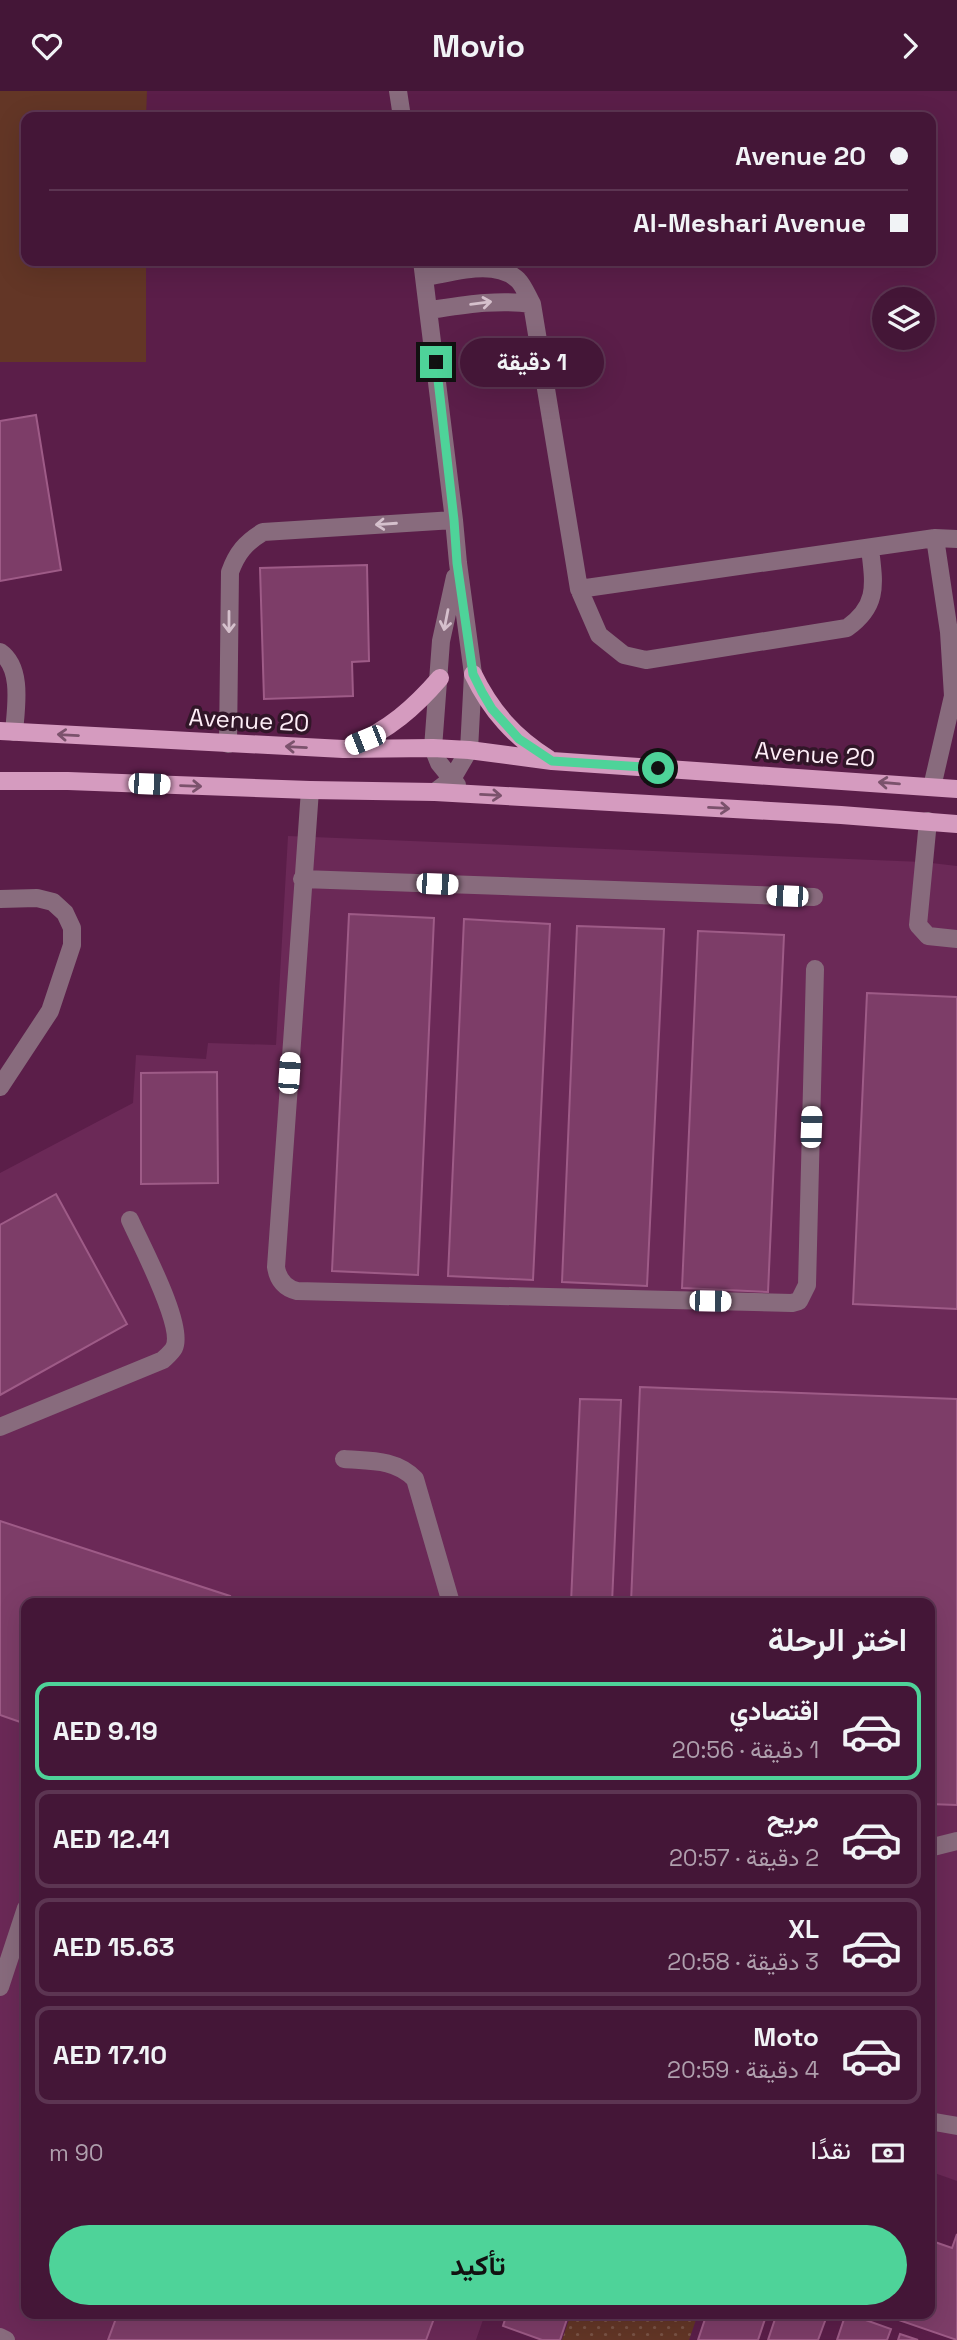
<!DOCTYPE html>
<html lang="ar">
<head>
<meta charset="utf-8">
<style>
  body { margin:0; font-family:"Space Grotesk",Vazirmatn,sans-serif; background:#4b1f3f; color:#f1f3f6; direction:rtl; height:100vh; display:flex; flex-direction:column; font-size:26px; white-space:nowrap }
  * { box-sizing:border-box; margin:0 }
  p { font-size:23px; color:#af9fad }
  .icon { flex:none; width:38px; height:38px; fill:none; stroke:currentColor; stroke-width:2; stroke-linecap:round; stroke-linejoin:round }
  .map { position:relative; flex:1; overflow:hidden; direction:ltr }
  .panel { position:absolute; left:21px; top:1507px; width:914px; height:721px; display:flex; flex-direction:column; background:#441637; border-radius:14px; box-shadow:0 7px 28px #0002,0 0 0 2px #5c3552; direction:rtl }
  .panel>* { flex:none }
  .hud { position:absolute; left:21px; top:21px; width:915px; height:154px; border-radius:14px; box-shadow:0 7px 28px #0002,0 0 0 2px #5c3552; direction:rtl; display:grid; align-content:center; height:154px; padding:0 28px; background:#441637 }
  .buttons { position:absolute; left:872px; top:196px; display:grid; gap:14px }
  .buttons a { display:grid; place-items:center; width:63px; height:63px; border-radius:50%; background:#441637; box-shadow:0 7px 28px #0002,0 0 0 2px #5c3552; font-size:35px }
  .end { position:absolute; width:32px; height:32px; margin:-16px; border:9px solid #4ed399; background:#111; box-shadow:0 0 0 4px #111 }
  .from { border-radius:50% }
  .bubble { position:absolute; height:49px; border-radius:24px; background:#441637; box-shadow:0 7px 28px #0002,0 0 0 2px #5c3552; font-size:23px; font-weight:700; line-height:49px; text-align:center; direction:rtl }
  .car { position:absolute; width:21px; height:42px; margin:-21px -10px; border-radius:9px; box-shadow:0 0 5px 2px #0007; background:linear-gradient(#fff 24%,#345 0 40%,#fff 0 76%,#345 0 86%,#fff 0) }
  .hud b { display:flex; align-items:center; gap:24px; height:66px; font-size:26px }
  .hud b+b { border-top:2px solid #5c3552 }
  .hud i { width:18px; height:18px; background:#f1f3f6 }
  ul { padding:0; list-style:none }
  li { display:flex; align-items:center; gap:21px; height:98px; margin:0 14px 10px; padding:0 14px; border:4px solid #5c3552; border-radius:14px }
  li div { flex:1 }
  li b { display:block; font-size:26px }
  li em { font-style:normal; font-weight:700 }
  li.current { border-color:#4ed399 }
  li>.icon { width:63px; height:63px; stroke-width:1.5 }
  h2 { padding:0 28px; font-size:32px; line-height:84px }
  .pay { display:flex; align-items:center; gap:18px; height:77px; padding:0 28px; font-size:26px }
  .pay p { margin-inline-start:auto }
  .primary-button { display:flex; gap:14px; margin-top:auto; padding:14px 28px }
  .primary-button a { flex:1; height:80px; border-radius:42px; background:#4ed399; color:#111; font-size:28px; font-weight:700; line-height:80px; text-align:center }
  header { display:flex; justify-content:space-between; align-items:center; height:91px; padding:0 28px; background:#441637; font-size:32px; font-weight:700 }
  .map>svg:first-child { display:block }
  .built { fill:#6b2957 }
  .grass { fill:url(#grass-dots) }
  .park { fill:#633626 }
  .building { fill:#7d3d68; stroke:#9e5b87; stroke-width:2 }
  .lines { fill:none; stroke-linecap:round; stroke-linejoin:round }
  .minor { stroke:#886b7d; stroke-width:18 }
  .major { stroke:#d59bbf; stroke-width:18 }
  .oneway { stroke:#d5c0cc }
  .oneway2 { stroke:#7b526c }
  .route { stroke:#4ed399; stroke-width:9 }
  .labels { text-anchor:middle; dominant-baseline:central; stroke-width:7; stroke-linejoin:round; paint-order:stroke }
  .street-label { font-size:24px; fill:#feeef7; stroke:#311628 }
</style>
</head>
<body>
<header><svg class="icon" aria-label="forward" viewBox="0 0 24 24"><path d="M9 5l7 7-7 7"/></svg>Movio<svg class="icon" aria-label="heart" viewBox="0 0 24 24"><path d="M12 20l-8-8c-3-5 5-10 8-4 3-6 11-1 8 4z"/></svg></header>
<div class="map">
<svg width="957" height="2249" viewBox="0 0 957 2249">
  <defs>
    <pattern id="grass-dots" width="8" height="8" patternUnits="userSpaceOnUse" patternTransform="scale(1.75)"><rect width="8" height="8" fill="#633626"/><path d="M2 2h.1M6 6h.1" fill="none" stroke="#7a5346" stroke-width="1.8" stroke-linecap="round"/></pattern>
  </defs>
  <rect width="100%" height="100%" fill="#5b1e49"/>
  <path class="built" d="M288,745l635,26 34,4v1315l-28,-10v-568h-903v710l459,1 -9,26h-476v-1167l133,-70 3,-48 70,4 2,-16 68,2z"/>
  <path class="grass" d="M571,2223v-1l127,1 -9,26h-127z"/>
  <path class="park" d="M0,0h147l-1,26h-120v144h120v101h-146z"/>
  <path class="building" d="M36,324l25,155 -61,11v-160z
    M367,474l2,96 -17,1 1,34 -89,3 -4,-131z
    M349,823l85,4 -16,357 -86,-4z
    M464,828l86,5 -17,356 -85,-4z
    M577,835l87,3 -17,357 -85,-4z
    M698,840l86,4 -16,357 -86,-4z
    M867,902l90,4v312l-104,-5z
    M217,981l1,111 -77,1v-111z
    M56,1103l71,130 -127,71v-170z
    M640,1296l317,12v406l-28,-1v-201h-298z
    M580,1308l41,1 -9,203h-41z
    M0,1430l230,75 -2,7h-202v121l-26,-9z
    M957,2143v106l-73,-25 1,-2h44v-73l23,8z
    M118,2222h318l-10,27h-318z
    M507,2222h62l-9,27h-18l-39,-14z
    M707,2222h60l-9,27h-60z
    M777,2222h51l-10,27h-50z
    M846,2222l45,16 -4,11h-50z
    M900,2243l18,6h-20z"/>
  <g class="lines">
    <path class="minor" d="M398,0l4,26
      M422,170l32,259 4,43 15,111 -4,76 -17,29 -17,13
      M425,186c27,-4 70,-19 93,3 6,6 10,17 14,24l47,285 20,46 25,20 22,5 201,-32c32,-23 27,-44 23,-80
      M430,219c34,-5 67,-11 102,-6
      M455,486l-14,64 -8,107 6,15 18,22
      M579,498l356,-51 22,1
      M0,561c23,16 16,55 14,80
      M228,653l2,-172c7,-19 15,-29 33,-40l191,-12
      M932,696l21,-91 -4,-64 -14,-94
      M310,699l-34,477c2,13 9,21 21,24l495,12 7,-2 8,-16 8,-316
      M928,730l-10,104 10,11 29,3
      M302,788l512,18
      M0,808l37,-1 16,4 12,11 7,15v17l-22,66 -50,76
      M0,1336l163,-67c3,-3 9,-8 11,-12 11,-22 -33,-103 -44,-128
      M344,1368c26,2 52,0 71,20l36,124
      M929,1757l28,-7
      M0,1896l26,-79
      M929,2030l28,5
      M0,2246l6,3"/>
    <path class="major" d="M473,583c18,37 41,63 76,85
      M0,640l343,18 90,-1 36,2 83,11 405,28
      M352,654c36,-14 63,-38 88,-67
      M0,690h68l242,9 125,2 406,23 116,9"/>
  </g>
  <defs><path id="oneway-shaft" d="M-6 0H5M1.5-3L5.5 0L1.5 3" fill="none" stroke-width="1.6" stroke-linecap="round" stroke-linejoin="round" transform="scale(1.75)"/></defs>
  <g class="oneway">
    <use href="#oneway-shaft" transform="translate(481 212) rotate(-7)"/>
    <use href="#oneway-shaft" transform="translate(386 433) rotate(176)"/>
    <use href="#oneway-shaft" transform="translate(446 529) rotate(101)"/>
    <use href="#oneway-shaft" transform="translate(229 531) rotate(90)"/>
  </g>
  <g class="oneway2">
    <use href="#oneway-shaft" transform="translate(68 644) rotate(-177)"/>
    <use href="#oneway-shaft" transform="translate(296 656) rotate(-177)"/>
    <use href="#oneway-shaft" transform="translate(889 692) rotate(-175)"/>
    <use href="#oneway-shaft" transform="translate(191 695) rotate(2)"/>
    <use href="#oneway-shaft" transform="translate(491 704) rotate(3)"/>
    <use href="#oneway-shaft" transform="translate(719 717) rotate(3)"/>
  </g>
  <g class="lines">
    <path class="route" d="M436,271l18,158 3,43 16,111 9,18 10,17 27,30 33,22 106,7"/>
  </g>
  <g class="labels">
    <g class="street-label">
      <text transform="translate(249 629) rotate(3)">Avenue 20</text>
      <text transform="translate(815 663) rotate(4)">Avenue 20</text>
    </g>
  </g>
</svg>
<div class="buttons">
<a><svg class="icon" aria-label="layers" viewBox="0 0 24 24"><path d="M12 4l9 5-9 5-9-5zM3 14l9 5 9-5"/></svg></a>
</div>
<i class="end from" style="left:658px;top:677px"></i>
<i class="end" style="left:436px;top:271px"></i>
<div class="bubble" style="left:460px;top:247px;width:144px">1 دقيقة</div>
<i class="car" style="left:365px;top:649px;rotate:248deg"></i>
<i class="car" style="left:149px;top:693px;rotate:92deg"></i>
<i class="car" style="left:437px;top:793px;rotate:92deg"></i>
<i class="car" style="left:787px;top:805px;rotate:272deg"></i>
<i class="car" style="left:289px;top:982px;rotate:4deg"></i>
<i class="car" style="left:811px;top:1036px;rotate:2deg"></i>
<i class="car" style="left:710px;top:1210px;rotate:91deg"></i>
<div class="hud">
<b><i class="from"></i>Avenue 20</b>
<b><i></i>Al-Meshari Avenue</b>
</div>
<section class="panel">
<h2>اختر الرحلة</h2>
<ul>
<li class="current"><svg class="icon" aria-label="car" viewBox="0 0 24 24"><path d="M5 17H2v-5l4-1 3-4h7l3 4 3 1v5h-3M9 17h6M6 11h13"/><circle cx="7" cy="17" r="2"/><circle cx="17" cy="17" r="2"/></svg><div><b>اقتصادي</b><p>1 دقيقة · 20:56</p></div><em>AED 9.19</em></li>
<li><svg class="icon" aria-label="car" viewBox="0 0 24 24"><path d="M5 17H2v-5l4-1 3-4h7l3 4 3 1v5h-3M9 17h6M6 11h13"/><circle cx="7" cy="17" r="2"/><circle cx="17" cy="17" r="2"/></svg><div><b>مريح</b><p>2 دقيقة · 20:57</p></div><em>AED 12.41</em></li>
<li><svg class="icon" aria-label="car" viewBox="0 0 24 24"><path d="M5 17H2v-5l4-1 3-4h7l3 4 3 1v5h-3M9 17h6M6 11h13"/><circle cx="7" cy="17" r="2"/><circle cx="17" cy="17" r="2"/></svg><div><b>XL</b><p>3 دقيقة · 20:58</p></div><em>AED 15.63</em></li>
<li><svg class="icon" aria-label="car" viewBox="0 0 24 24"><path d="M5 17H2v-5l4-1 3-4h7l3 4 3 1v5h-3M9 17h6M6 11h13"/><circle cx="7" cy="17" r="2"/><circle cx="17" cy="17" r="2"/></svg><div><b>Moto</b><p>4 دقيقة · 20:59</p></div><em>AED 17.10</em></li>
</ul>
<div class="pay"><svg class="icon" aria-label="cash" viewBox="0 0 24 24"><path d="M3 7h18v10H3z"/><circle cx="12" cy="12" r="2"/></svg>نقدًا<p>90 m</p></div>
<div class="primary-button"><a>تأكيد</a></div>
</section>
</div>
</body>
</html>
